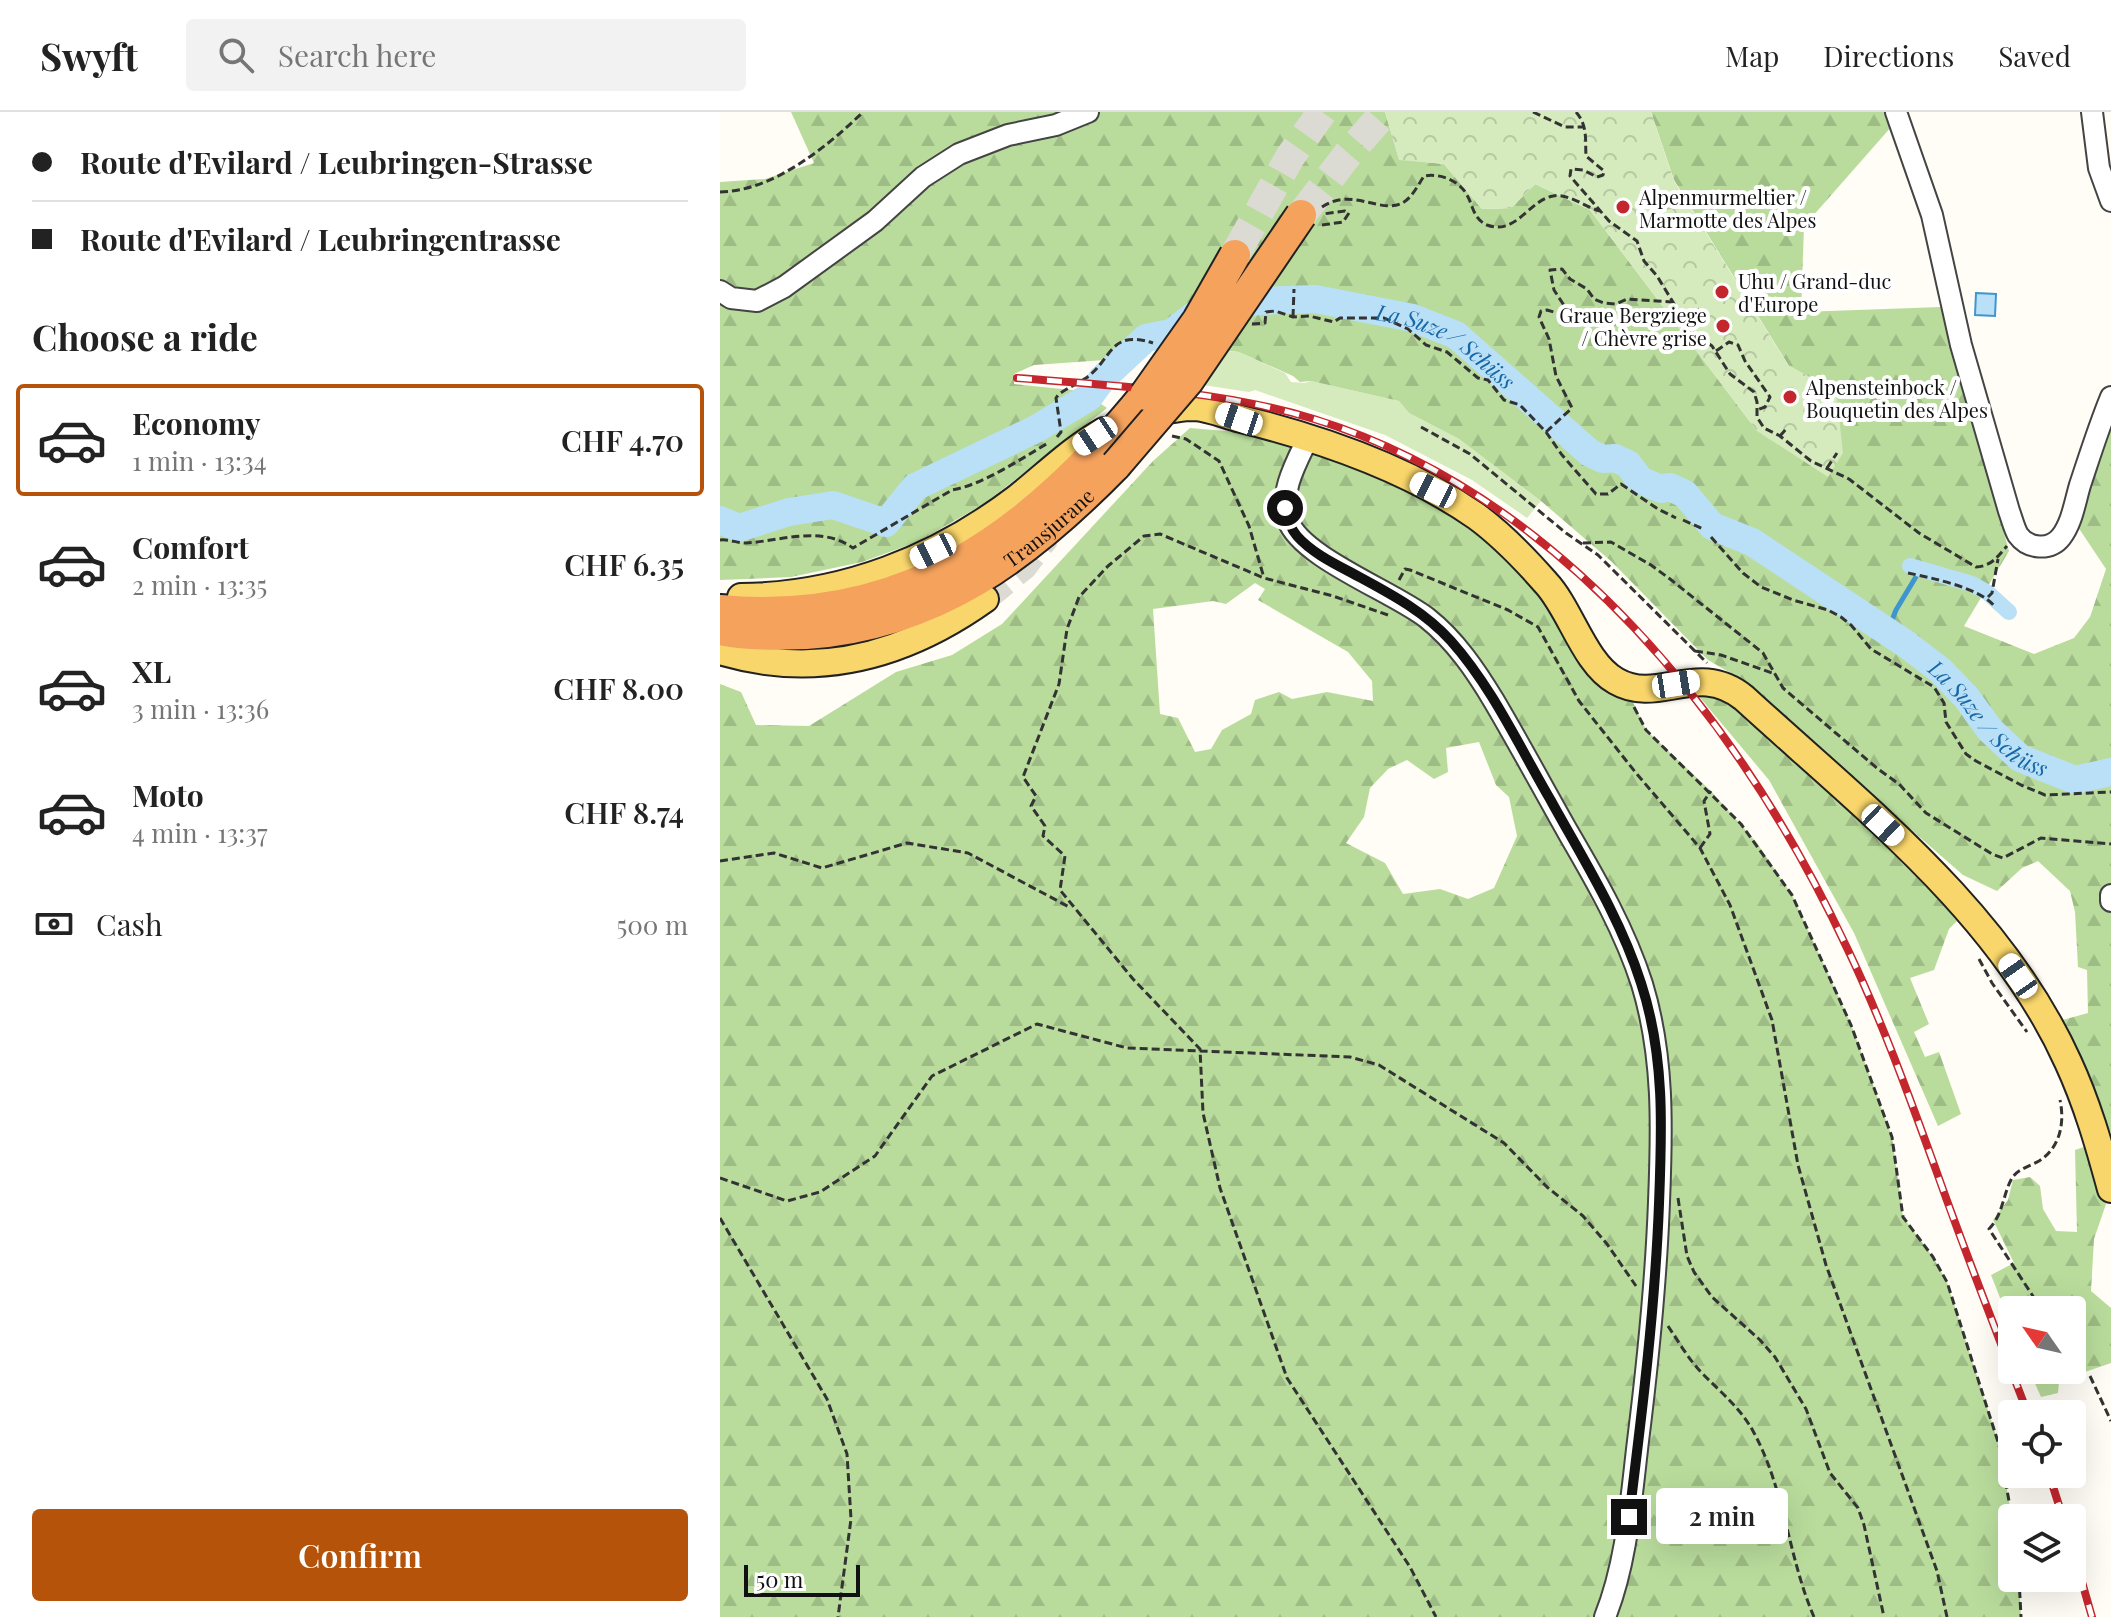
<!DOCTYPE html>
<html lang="en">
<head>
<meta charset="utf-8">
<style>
  body { margin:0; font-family:"Playfair Display",serif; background:#f2f2f2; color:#222; height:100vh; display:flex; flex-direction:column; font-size:30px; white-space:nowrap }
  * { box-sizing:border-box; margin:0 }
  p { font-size:26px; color:#767676 }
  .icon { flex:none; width:44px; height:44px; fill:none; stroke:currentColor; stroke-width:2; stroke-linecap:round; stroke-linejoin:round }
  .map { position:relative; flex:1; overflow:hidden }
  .drawer { display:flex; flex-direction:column; background:#fff; width:720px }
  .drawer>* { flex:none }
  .guide { display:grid; align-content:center; height:176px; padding:0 32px; background:#fff }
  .needle { width:52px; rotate:304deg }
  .controls { position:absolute; left:1278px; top:1184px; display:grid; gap:16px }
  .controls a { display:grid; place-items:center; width:88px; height:88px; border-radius:8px; background:#fff; box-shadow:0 8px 32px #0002; font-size:40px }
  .scale { position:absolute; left:24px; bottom:20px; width:116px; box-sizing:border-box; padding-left:8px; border:4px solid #111; border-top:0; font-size:22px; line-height:28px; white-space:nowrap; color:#111; -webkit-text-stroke:6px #fff; paint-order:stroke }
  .end { position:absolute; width:36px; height:36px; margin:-18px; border:10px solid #111; background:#fff; box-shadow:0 0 0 4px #fff }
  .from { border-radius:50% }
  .bubble { position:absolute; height:56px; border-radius:8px; background:#fff; box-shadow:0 8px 32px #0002; font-size:26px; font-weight:600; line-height:56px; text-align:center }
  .car { position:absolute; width:24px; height:48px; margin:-24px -12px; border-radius:10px; box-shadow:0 0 6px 2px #0007; background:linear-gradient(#fff 24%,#345 0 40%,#fff 0 76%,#345 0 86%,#fff 0) }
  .guide b { display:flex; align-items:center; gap:28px; height:76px; font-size:30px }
  .guide b+b { border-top:2px solid #e0e0e0 }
  .guide i { width:20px; height:20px; background:#222 }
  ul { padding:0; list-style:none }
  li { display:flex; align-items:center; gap:24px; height:112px; margin:0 16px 12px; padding:0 16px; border:4px solid transparent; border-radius:8px }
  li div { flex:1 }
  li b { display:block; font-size:30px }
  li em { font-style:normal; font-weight:600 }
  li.active { border-color:#b45309 }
  li>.icon { width:72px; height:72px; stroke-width:1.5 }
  h2 { padding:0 32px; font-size:36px; line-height:96px }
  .pay { display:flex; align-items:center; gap:20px; height:88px; padding:0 32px; font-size:30px }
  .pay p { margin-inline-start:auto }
  .cta { display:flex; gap:16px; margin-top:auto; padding:16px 32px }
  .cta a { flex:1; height:92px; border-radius:8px; background:#b45309; color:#fff; font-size:32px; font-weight:600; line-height:92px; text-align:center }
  header { display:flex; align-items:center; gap:48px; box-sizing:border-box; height:112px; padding:0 40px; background:#fff; border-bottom:2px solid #e0e0e0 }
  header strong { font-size:38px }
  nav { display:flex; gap:44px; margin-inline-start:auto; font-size:28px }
  .search { width:560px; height:72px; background:#f2f2f2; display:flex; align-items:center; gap:20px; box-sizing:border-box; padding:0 28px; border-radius:8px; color:#767676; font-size:30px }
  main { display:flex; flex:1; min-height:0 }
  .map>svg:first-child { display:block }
  .grass { fill:#d5ebbd }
  .forest { fill:url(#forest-firs); fill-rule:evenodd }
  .park { fill:url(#park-crowns) }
  .water { fill:#b9e0f7; stroke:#3f96cf; stroke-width:2 }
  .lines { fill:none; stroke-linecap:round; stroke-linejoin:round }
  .stream { stroke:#3f96cf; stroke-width:5 }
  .canal { stroke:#b9e0f7; stroke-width:16 }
  .river { stroke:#b9e0f7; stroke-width:28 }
  .major-tunnel { stroke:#dbdad3; stroke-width:26; stroke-dasharray:26 13; stroke-linecap:butt }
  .highway-tunnel { stroke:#dbdad3; stroke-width:30; stroke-dasharray:30 15; stroke-linecap:butt }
  .minor-casing { stroke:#444; stroke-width:24 }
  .major-casing { stroke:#222; stroke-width:30 }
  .highway-casing { stroke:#222; stroke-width:34 }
  .path { stroke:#333; stroke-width:3; stroke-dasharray:8 4; stroke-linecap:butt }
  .minor { stroke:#fff; stroke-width:20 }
  .major { stroke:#f9d66b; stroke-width:26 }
  .highway { stroke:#f5a25d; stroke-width:30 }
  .rail-casing { stroke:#c4262e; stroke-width:8 }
  .rail { stroke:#fff; stroke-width:5; stroke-dasharray:15; stroke-linecap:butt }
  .highway-bridge-casing { stroke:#222; stroke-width:34; stroke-linecap:butt }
  .highway-bridge { stroke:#f5a25d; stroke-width:30 }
  .route { stroke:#111; stroke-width:10 }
  .poi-dot { fill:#c4262e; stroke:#fff; stroke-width:3 }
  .labels { text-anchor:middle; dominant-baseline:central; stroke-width:8; stroke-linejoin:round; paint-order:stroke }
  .poi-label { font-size:20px; fill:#111; stroke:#fff; text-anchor:start }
  .street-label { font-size:20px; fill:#111; stroke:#fff }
  .water-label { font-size:22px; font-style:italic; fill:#1768a6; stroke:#fff }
</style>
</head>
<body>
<header>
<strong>Swyft</strong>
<div class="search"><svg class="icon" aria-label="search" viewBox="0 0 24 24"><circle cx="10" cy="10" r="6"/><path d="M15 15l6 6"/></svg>Search here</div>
<nav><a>Map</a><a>Directions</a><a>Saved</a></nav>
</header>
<main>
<section class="drawer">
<div class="guide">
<b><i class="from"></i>Route d'Evilard / Leubringen-Strasse</b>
<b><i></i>Route d'Evilard / Leubringentrasse</b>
</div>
<h2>Choose a ride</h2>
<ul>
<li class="active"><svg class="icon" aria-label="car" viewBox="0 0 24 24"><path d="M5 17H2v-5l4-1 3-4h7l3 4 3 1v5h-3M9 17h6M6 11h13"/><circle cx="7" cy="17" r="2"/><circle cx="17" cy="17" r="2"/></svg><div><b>Economy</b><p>1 min · 13:34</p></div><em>CHF 4.70</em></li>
<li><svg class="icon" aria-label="car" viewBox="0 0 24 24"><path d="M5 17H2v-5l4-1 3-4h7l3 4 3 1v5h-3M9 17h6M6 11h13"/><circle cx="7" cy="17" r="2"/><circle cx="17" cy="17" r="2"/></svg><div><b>Comfort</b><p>2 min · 13:35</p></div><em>CHF 6.35</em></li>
<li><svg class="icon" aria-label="car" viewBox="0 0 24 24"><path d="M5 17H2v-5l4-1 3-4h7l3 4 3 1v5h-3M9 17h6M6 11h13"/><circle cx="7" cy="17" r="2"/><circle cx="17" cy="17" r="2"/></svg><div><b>XL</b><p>3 min · 13:36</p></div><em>CHF 8.00</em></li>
<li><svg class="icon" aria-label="car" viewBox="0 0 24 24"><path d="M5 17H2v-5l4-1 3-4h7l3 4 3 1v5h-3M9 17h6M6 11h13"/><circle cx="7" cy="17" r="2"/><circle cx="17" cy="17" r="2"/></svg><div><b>Moto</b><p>4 min · 13:37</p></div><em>CHF 8.74</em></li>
</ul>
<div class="pay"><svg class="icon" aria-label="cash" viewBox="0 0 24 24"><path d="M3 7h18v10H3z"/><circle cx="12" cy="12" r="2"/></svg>Cash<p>500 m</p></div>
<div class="cta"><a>Confirm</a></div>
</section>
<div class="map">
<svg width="1391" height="1505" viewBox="0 0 1391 1505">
  <defs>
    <pattern id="forest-firs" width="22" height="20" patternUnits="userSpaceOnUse" patternTransform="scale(2)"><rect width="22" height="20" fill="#b9dc9c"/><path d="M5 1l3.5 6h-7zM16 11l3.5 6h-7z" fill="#9ebc85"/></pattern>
    <pattern id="park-crowns" width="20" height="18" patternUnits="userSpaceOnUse" patternTransform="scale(2)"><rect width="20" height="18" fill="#d5ebbd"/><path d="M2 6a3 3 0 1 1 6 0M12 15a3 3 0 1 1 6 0" fill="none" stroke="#b6c8a1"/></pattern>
  </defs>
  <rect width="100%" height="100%" fill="#fffdf5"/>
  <path class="grass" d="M508,239l11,1 46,21 6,9 14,1 6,-2 88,20 10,12 50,26 82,62 -14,17 -55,-38 -87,-45 -130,-45 -6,2 -46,-7z"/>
  <path class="forest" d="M71,0h594l14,47 45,5 38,45 29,-1 24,-24 55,26 167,221 61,-49 -29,-16 -115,-186 -23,-68h234l7,14 -88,100 -3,86 140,-5 68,244 -45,75 70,28 40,-16 16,-21 16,-48 -30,-45 35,-95v704l-52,-112 29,-8 -1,-43 -9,-3 -3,-55 -5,-21 -32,-30 -16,7 -25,23 -34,-16 -229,-200 -26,-15 -96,-98 -71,-61 -82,-62 -50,-26 -10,-12 -88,-20 -11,1 -7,-6 -54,-24 -67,-8 -67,16 -71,5 -20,9v10l68,7 25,17 -123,96 -67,38 -55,20 -71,15 -71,3v-398l45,-3 49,-16z
    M470,316l118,10 149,66 168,181 21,45 65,61 46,52 35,52 59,129 41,113 11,80 30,40 14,25 52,163 13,73v60h7l2,39h-1301v-933l21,8 15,33 53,1 87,-54 56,-17 50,-31 151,-163zM535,471l10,6 -7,11 90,52 24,29 1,20 -46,-9 -35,7 -13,-7 -24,8 -4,14 -29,16 -11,19 -16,3 -17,-34 -18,-4 -7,-105 60,-8 13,3zM759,630l17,43 13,12 8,39 -23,52 -26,11 -28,-10 -37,5 -18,-31 -39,-20 18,-26 6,-29 18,-19 19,-9 27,19 14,-7 -2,-24z
    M977,582l21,2 20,8 181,170 38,47 -8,8 -15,41 -24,8 19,46 -15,8 11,25 14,-5 22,62 -23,12 -84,-193 -85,-153z
    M1364,1035l22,57 -12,35 -3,52 20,17v55l-52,18 -1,12 -17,4 -12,-27h43v-60h-60v18l-21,-53 23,-12 -21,-43 15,-20 5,-20 17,-3 10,9 3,23 13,22 21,1 -2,-82z"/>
  <path class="park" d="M665,0h266l23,69 114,184 31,17 18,17 6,54 -15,24 -71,-46 -167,-221 -55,-26 -24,24 -29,1 -38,-45 -45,-4z"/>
  <path class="water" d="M1256,181l20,1 -1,22 -20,-1z"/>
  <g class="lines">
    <path class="stream" d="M1167,521l9,-23 24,-40"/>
    <path class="canal" d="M1190,454l62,18 16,9 21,19"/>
    <path class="river" id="s1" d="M0,408l19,8 50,-16 44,-7 53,18 29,-36 121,-58 53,-32 13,-18 44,-41 25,-5 30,-23 58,-9 56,-2 98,19 43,17 134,118 13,6 12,-1 13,6 12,16 21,9 9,-2 15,7 27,32 40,16 154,102 34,26 26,27 24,33 30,28 55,22 36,-8"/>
    <path class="major-tunnel" d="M265,487l39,-32 23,-30"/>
    <path class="highway-tunnel" d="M583,101l45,-59 37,-42
      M517,139l53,-94 32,-45"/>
    <defs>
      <path id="minor" d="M1176,0l36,103 29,130 48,166c3,8 5,17 9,24 10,14 32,16 43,2 11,-14 14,-35 19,-52 10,-30 19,-59 31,-88
        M1372,0l7,56 12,33
        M0,179l11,7 26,3 27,-14 91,-66 48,-44 36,-23 49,-19 48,-10 32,-13
        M588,326c-12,25 -29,54 -20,82 12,37 106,72 139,98 28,22 49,53 67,83 26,44 50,89 75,133 28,48 56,97 73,150 22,72 20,144 17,218 -3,80 -11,159 -21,239 -7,58 -11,121 -33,176
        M1391,783v6"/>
      <path id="major" d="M432,301c14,-3 28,-6 42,-6 17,1 31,8 47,12 81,20 166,49 235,97 26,19 49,43 70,67 25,27 38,80 70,98 43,25 81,-21 128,17 119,109 256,214 324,364 19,41 31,83 43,127
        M21,485c102,-1 196,-38 276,-99 29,-23 55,-49 87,-67
        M0,539c96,29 185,5 265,-52"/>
      <g id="highway">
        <path d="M0,498c188,17 311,-76 425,-215"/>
        <path id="s2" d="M0,518c28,6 57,5 86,4 130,-9 221,-78 310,-169"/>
      </g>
    </defs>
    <use href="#minor" class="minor-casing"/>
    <use href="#major" class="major-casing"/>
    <use href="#highway" class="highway-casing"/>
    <path class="path" d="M813,0l32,15h19
      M856,0c12,14 9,28 10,44l18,15 -1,4 -6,2 -14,-7 -12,-1 -1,7 39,45 28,20 7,20 13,15 33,54 22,16 18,28 24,18 3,10v15l7,11 16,8 31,25 38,18 70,54 57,34c16,-1 21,-10 31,-21
      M0,80c53,-1 107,-45 143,-80
      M602,95c31,-21 60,9 82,-5 9,-6 14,-17 20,-26 15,-3 35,4 43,19 6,10 6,24 20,30 29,11 42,-25 66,-29 15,-3 32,11 47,15
      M602,113l21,-3 6,-9 -4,-2 -22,3
      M573,205l1,-28
      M963,209l16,-12
      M532,212l13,-1 1,-11 9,-1 18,6 16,-1 25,6 6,-4h44l24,11 18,16 21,7 31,26 10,2 16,20 16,5 26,27 16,23 34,39h12l13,-10 37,25 18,9
      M996,239l13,-9 9,3 7,16 25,36 -5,10 -8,3
      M701,315l49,27 96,79 32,22 109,108
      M826,320l26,-24 -16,-32 -7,-37 -10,-22 2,-6 6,-1 20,6 2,-3 -15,-23 -4,-20 12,-1 8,10 17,10 7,10 10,4 12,1 11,-5 45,3
      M452,324l14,3 33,22 30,65 15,52
      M1060,324l6,-7
      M337,325l4,-5 -5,-34 2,-3c9,-7 19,-11 28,-17 27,-19 23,-49 67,-35
      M1107,356l10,-15
      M963,408l20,9
      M991,425l32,36 18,14 32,13 35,10 13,7 10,8 20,24 63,38 10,16 2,19 20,32 10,7 45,24 24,10 66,-3
      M0,428c9,-1 17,3 26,3 35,-2 75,-18 107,5l99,-58c30,-5 69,-31 96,-47
      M863,431l28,-1 40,23 19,14 93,74 20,35 95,81 21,15 27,29 66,41 11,4 38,-20 70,6
      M1188,461c24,5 73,15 87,34
      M679,468l6,-11 5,1 98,40 30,17 41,74 57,72 64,75 30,57 42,115 26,145 28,100 111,306 10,46
      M1268,485l4,-4 6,-34
      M668,503l-55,-19 -69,-18 -104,-44 -16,2 -36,30 -29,31 -12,32 -8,55 -36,93 13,19 -5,10 14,20 -2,10 22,20 -5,34 73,89 67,70 3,64 17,75 67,190 123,189 26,50
      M975,539l26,4 54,19
      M914,595l12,23 95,94 51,71 59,130 41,112 11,80 30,40 14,25 52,163 13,73
      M980,736l10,-14 -6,-33 7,-10
      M0,749l54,-8 48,15 85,-25 61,10 103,55
      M1259,847l13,24 35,49
      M0,1066l67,23 33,-9 55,-36 57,-80 105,-52 90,24 223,9 29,8 125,78 43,44 36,29 24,28 29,42
      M958,1086l9,58 7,16 18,25 48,43 15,17 31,52 24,64 28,35 6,17 20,92
      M0,1106l107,181 20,55 4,65 -13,98
      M1322,1198l-53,-81c14,-14 14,-35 23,-51 6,-9 18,-12 27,-17 21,-13 26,-38 21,-61
      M948,1214c10,15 20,32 32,45 19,20 39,35 53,60 32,58 35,126 61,186
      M1352,1255l11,11
      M1370,1264l21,45
      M1299,1466l2,39"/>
    <use href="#minor" class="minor"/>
    <use href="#major" class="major"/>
    <use href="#highway" class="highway"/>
    <defs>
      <path id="rail" d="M297,266c100,8 201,12 297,41 249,77 427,303 534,531 34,71 61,146 88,220 29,82 61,163 92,244
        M1329,1362l14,44
        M1352,1435l20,70"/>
    </defs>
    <use href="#rail" class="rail-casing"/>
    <use href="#rail" class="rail"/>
    <defs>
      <path id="highway-bridge" d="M425,283l53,-75 37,-65
        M396,353l72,-84 113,-166"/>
    </defs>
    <use href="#highway-bridge" class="highway-bridge-casing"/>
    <use href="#highway-bridge" class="highway-bridge"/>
  </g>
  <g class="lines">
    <path class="route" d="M565,396c3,11 5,20 12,28 14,16 36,27 55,37 35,19 71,37 99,68 41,46 68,105 99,158 33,60 70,118 91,184 24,73 21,146 18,221 -4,105 -17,209 -30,313"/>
  </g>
  <g class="poi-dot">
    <circle cx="903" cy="95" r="8"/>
    <circle cx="1002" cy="180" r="8"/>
    <circle cx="1003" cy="214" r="8"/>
    <circle cx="1070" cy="285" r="8"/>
  </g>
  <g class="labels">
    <g class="poi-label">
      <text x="919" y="84">Alpenmurmeltier /<tspan x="919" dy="23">Marmotte des Alpes</tspan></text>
      <text x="1018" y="168">Uhu / Grand-duc<tspan x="1018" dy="23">d'Europe</tspan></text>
      <text x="987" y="202" text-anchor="end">Graue Bergziege<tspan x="987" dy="23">/ Chèvre grise</tspan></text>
      <text x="1086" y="274">Alpensteinbock /<tspan x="1086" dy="23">Bouquetin des Alpes</tspan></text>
    </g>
    <g class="street-label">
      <text stroke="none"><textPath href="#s2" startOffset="356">Transjurane</textPath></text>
    </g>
    <g class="water-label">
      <text stroke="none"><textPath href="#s1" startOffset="818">La Suze / Schüss</textPath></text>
      <text stroke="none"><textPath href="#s1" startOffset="1492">La Suze / Schüss</textPath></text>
    </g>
  </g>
</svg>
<div class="controls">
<a><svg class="needle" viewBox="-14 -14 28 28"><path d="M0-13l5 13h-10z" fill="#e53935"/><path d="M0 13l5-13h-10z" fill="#767676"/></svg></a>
<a><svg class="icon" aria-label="locate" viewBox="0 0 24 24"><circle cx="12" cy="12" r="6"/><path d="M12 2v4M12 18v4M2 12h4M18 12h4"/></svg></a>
<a><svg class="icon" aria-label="layers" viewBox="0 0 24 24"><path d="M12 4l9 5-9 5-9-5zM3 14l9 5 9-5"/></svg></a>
</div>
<div class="scale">50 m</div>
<i class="end from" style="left:565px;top:396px"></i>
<i class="end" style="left:909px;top:1405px"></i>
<div class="bubble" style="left:936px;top:1376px;width:132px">2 min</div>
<i class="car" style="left:519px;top:307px;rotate:289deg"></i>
<i class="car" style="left:375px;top:324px;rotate:236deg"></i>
<i class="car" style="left:713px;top:378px;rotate:296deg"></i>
<i class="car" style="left:213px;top:439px;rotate:244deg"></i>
<i class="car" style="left:956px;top:572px;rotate:81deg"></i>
<i class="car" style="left:1163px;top:713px;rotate:133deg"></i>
<i class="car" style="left:1298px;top:864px;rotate:325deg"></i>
</div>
</main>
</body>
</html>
